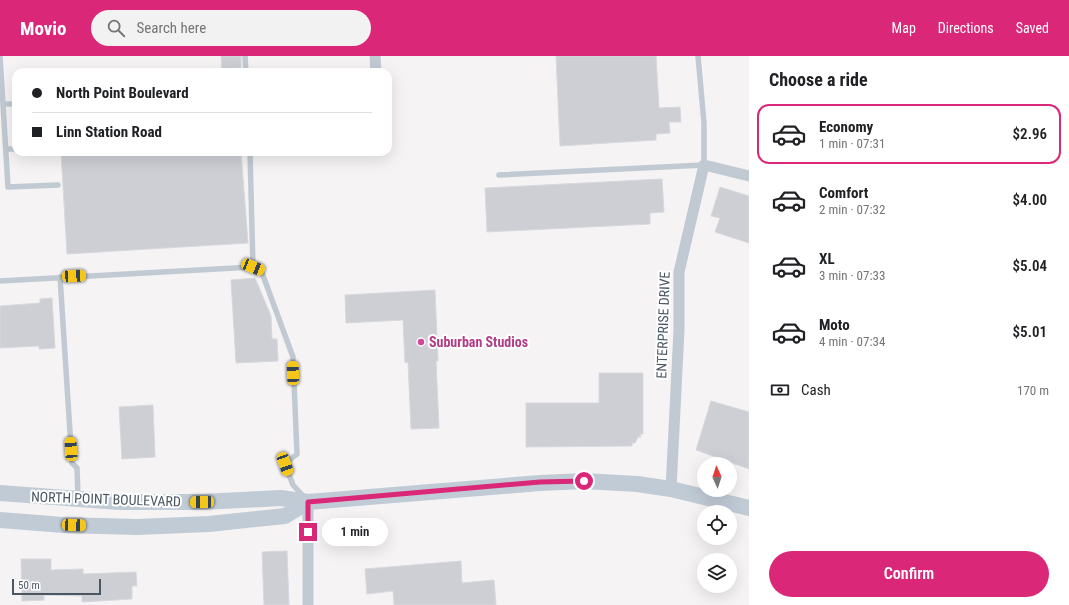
<!DOCTYPE html>
<html lang="en">
<head>
<meta charset="utf-8">
<style>
  body { margin:0; font-family:"Roboto Condensed",sans-serif; background:#f2f2f2; color:#202124; height:100vh; display:flex; flex-direction:column; font-size:15px; white-space:nowrap }
  * { box-sizing:border-box; margin:0 }
  p { font-size:13px; color:#757577 }
  .icon { flex:none; width:22px; height:22px; fill:none; stroke:currentColor; stroke-width:2; stroke-linecap:round; stroke-linejoin:round }
  .map { position:relative; flex:1; overflow:hidden }
  .details { display:flex; flex-direction:column; background:#fff; width:320px }
  .details>* { flex:none }
  .top-card { position:absolute; left:12px; top:12px; width:380px; height:88px; border-radius:12px; box-shadow:0 4px 16px #0002; display:grid; align-content:center; height:88px; padding:0 20px; background:#fff }
  .needle { width:26px; rotate:357deg }
  .controls { position:absolute; left:697px; top:401px; display:grid; gap:8px }
  .controls a { display:grid; place-items:center; width:40px; height:40px; border-radius:50%; background:#fff; box-shadow:0 4px 16px #0002; font-size:20px }
  .scale { position:absolute; left:12px; bottom:10px; width:89px; box-sizing:border-box; padding-left:4px; border:2px solid #4a5661; border-top:0; font-size:11px; line-height:14px; white-space:nowrap; color:#4a5661; -webkit-text-stroke:3px #fff; paint-order:stroke }
  .end { position:absolute; width:18px; height:18px; margin:-9px; border:5px solid #db2777; background:#fff; box-shadow:0 0 0 2px #fff }
  .from { border-radius:50% }
  .bubble { position:absolute; height:28px; border-radius:14px; background:#fff; box-shadow:0 4px 16px #0002; font-size:13px; font-weight:600; line-height:28px; text-align:center }
  .car { position:absolute; width:12px; height:24px; margin:-12px -6px; border-radius:5px; box-shadow:0 0 3px 1px #0007; background:linear-gradient(#f5c518 24%,#345 0 40%,#f5c518 0 76%,#345 0 86%,#f5c518 0) }
  .top-card b { display:flex; align-items:center; gap:14px; height:38px; font-size:15px }
  .top-card b+b { border-top:1px solid #e0e0e0 }
  .top-card i { width:10px; height:10px; background:#202124 }
  ul { padding:0; list-style:none }
  li { display:flex; align-items:center; gap:12px; height:60px; margin:0 8px 6px; padding:0 12px; border:2px solid transparent; border-radius:12px }
  li div { flex:1 }
  li b { display:block; font-size:15px }
  li em { font-style:normal; font-weight:600 }
  li.active { border-color:#db2777 }
  li>.icon { width:36px; height:36px; stroke-width:1.5 }
  h2 { padding:0 20px; font-size:18px; line-height:48px }
  .pay { display:flex; align-items:center; gap:10px; height:44px; padding:0 20px; font-size:15px }
  .pay p { margin-inline-start:auto }
  .primary-button { display:flex; gap:8px; margin-top:auto; padding:8px 20px }
  .primary-button a { flex:1; height:46px; border-radius:24px; background:#db2777; color:#fff; font-size:16px; font-weight:600; line-height:46px; text-align:center }
  header { display:flex; align-items:center; gap:24px; box-sizing:border-box; height:56px; padding:0 20px; background:#db2777; color:#fff }
  header strong { font-size:19px }
  nav { display:flex; gap:22px; margin-inline-start:auto; font-size:14px }
  .search { width:280px; height:36px; background:#f2f2f2; display:flex; align-items:center; gap:10px; box-sizing:border-box; padding:0 14px; border-radius:22px; color:#757577; font-size:15px }
  main { display:flex; flex:1; min-height:0 }
  .map>svg:first-child { display:block }
  .building { fill:#cdcfd5; stroke:#d7d9de }
  .lines { fill:none; stroke-linecap:round; stroke-linejoin:round }
  .service { stroke:#c1cad2; stroke-width:5.5 }
  .minor { stroke:#c1cad2; stroke-width:11 }
  .secondary { stroke:#c1cbd6; stroke-width:16 }
  .route { stroke:#db2777; stroke-width:5 }
  .hotel-dot { fill:#d1479c; stroke:#fff; stroke-width:1.5 }
  .labels { text-anchor:middle; dominant-baseline:central; stroke-width:4; stroke-linejoin:round; paint-order:stroke }
  .street-label { font-size:14px; fill:#4a5661; stroke:#fff }
  .hotel-label { font-size:14px; font-weight:bold; fill:#b23c85; stroke:#fff; text-anchor:start }
</style>
</head>
<body>
<header>
<strong>Movio</strong>
<div class="search"><svg class="icon" aria-label="search" viewBox="0 0 24 24"><circle cx="10" cy="10" r="6"/><path d="M15 15l6 6"/></svg>Search here</div>
<nav><a>Map</a><a>Directions</a><a>Saved</a></nav>
</header>
<main>
<div class="map">
<svg width="749" height="549" viewBox="0 0 749 549">
  <rect width="100%" height="100%" fill="#f5f3f3"/>
  <path class="building" d="M221,0h20v12h-4v4h-15z
    M556,0h100l3,52 21,-1 1,15h-12l1,11 -14,1v6l-96,6z
    M61,96h180l7,91 -181,11z
    M662,123l2,33 -14,1v11l-163,8 -2,-44z
    M720,131l29,9v47l-34,-11 5,-14 -9,-2z
    M255,222l16,38 1,23h5l1,22 -42,2 -5,-83z
    M435,234l3,71h-2l3,67 -28,1 -3,-67 -3,1 -2,-43 -57,3 -1,-28z
    M52,242l3,50 -16,1v-3l-39,2v-42l40,-3v-4z
    M599,317h44v61h-3l1,3h-3l-3,6h-3v3l-106,1v-44h73z
    M711,345l38,11v57l-53,-19z
    M153,349l2,52 -33,2 -3,-52z
    M287,495l2,54h-25l-2,-53z
    M21,503h30v11l32,-1v5l53,-2 1,14h-5v13l-50,3v-6l-38,-1v5l-22,1z
    M461,505l1,22 32,-3 2,25h-102l-1,-14 -26,3 -2,-25z"/>
  <g class="lines">
    <path class="service" d="M0,0l8,131 50,-2
      M245,0l1,16
      M4,48h12
      M6,93h10
      M499,119l205,-10v-42l-6,-67
      M253,211l8,3 32,87 4,97 -12,10 8,21 11,12
      M60,221l12,186 5,5 1,29
      M0,225l253,-14 -3,-115"/>
    <path class="minor" d="M375,0l1,16
      M671,433l8,-159v-58l25,-107 45,11
      M308,446v103"/>
    <path class="secondary" d="M0,437l119,9h83l79,-4 27,4 232,-19 44,-2 53,3 34,5 78,19
      M0,464l63,5 74,2 72,-3 76,-8 23,-14"/>
  </g>
  <g class="lines">
    <path class="route" d="M308,476v-30l232,-20 44,-1"/>
  </g>
  <circle class="hotel-dot" cx="421" cy="286" r="4"/>
  <g class="labels">
    <g class="street-label">
      <text transform="translate(663 269) rotate(-88)">ENTERPRISE DRIVE</text>
      <text transform="translate(106 443) rotate(2)">NORTH POINT BOULEVARD</text>
    </g>
    <g class="hotel-label">
      <text x="429" y="286">Suburban Studios</text>
    </g>
  </g>
</svg>
<div class="controls">
<a><svg class="needle" viewBox="-14 -14 28 28"><path d="M0-13l5 13h-10z" fill="#e53935"/><path d="M0 13l5-13h-10z" fill="#757577"/></svg></a>
<a><svg class="icon" aria-label="locate" viewBox="0 0 24 24"><circle cx="12" cy="12" r="6"/><path d="M12 2v4M12 18v4M2 12h4M18 12h4"/></svg></a>
<a><svg class="icon" aria-label="layers" viewBox="0 0 24 24"><path d="M12 4l9 5-9 5-9-5zM3 14l9 5 9-5"/></svg></a>
</div>
<div class="scale">50 m</div>
<i class="end from" style="left:584px;top:425px"></i>
<i class="end" style="left:308px;top:476px"></i>
<div class="bubble" style="left:322px;top:462px;width:66px">1 min</div>
<i class="car" style="left:253px;top:211px;rotate:112deg"></i>
<i class="car" style="left:74px;top:220px;rotate:87deg"></i>
<i class="car" style="left:293px;top:317px;rotate:358deg"></i>
<i class="car" style="left:71px;top:393px;rotate:356deg"></i>
<i class="car" style="left:285px;top:408px;rotate:160deg"></i>
<i class="car" style="left:202px;top:446px;rotate:269deg"></i>
<i class="car" style="left:74px;top:469px;rotate:92deg"></i>
<div class="top-card">
<b><i class="from"></i>North Point Boulevard</b>
<b><i></i>Linn Station Road</b>
</div>
</div>
<section class="details">
<h2>Choose a ride</h2>
<ul>
<li class="active"><svg class="icon" aria-label="car" viewBox="0 0 24 24"><path d="M5 17H2v-5l4-1 3-4h7l3 4 3 1v5h-3M9 17h6M6 11h13"/><circle cx="7" cy="17" r="2"/><circle cx="17" cy="17" r="2"/></svg><div><b>Economy</b><p>1 min · 07:31</p></div><em>$2.96</em></li>
<li><svg class="icon" aria-label="car" viewBox="0 0 24 24"><path d="M5 17H2v-5l4-1 3-4h7l3 4 3 1v5h-3M9 17h6M6 11h13"/><circle cx="7" cy="17" r="2"/><circle cx="17" cy="17" r="2"/></svg><div><b>Comfort</b><p>2 min · 07:32</p></div><em>$4.00</em></li>
<li><svg class="icon" aria-label="car" viewBox="0 0 24 24"><path d="M5 17H2v-5l4-1 3-4h7l3 4 3 1v5h-3M9 17h6M6 11h13"/><circle cx="7" cy="17" r="2"/><circle cx="17" cy="17" r="2"/></svg><div><b>XL</b><p>3 min · 07:33</p></div><em>$5.04</em></li>
<li><svg class="icon" aria-label="car" viewBox="0 0 24 24"><path d="M5 17H2v-5l4-1 3-4h7l3 4 3 1v5h-3M9 17h6M6 11h13"/><circle cx="7" cy="17" r="2"/><circle cx="17" cy="17" r="2"/></svg><div><b>Moto</b><p>4 min · 07:34</p></div><em>$5.01</em></li>
</ul>
<div class="pay"><svg class="icon" aria-label="cash" viewBox="0 0 24 24"><path d="M3 7h18v10H3z"/><circle cx="12" cy="12" r="2"/></svg>Cash<p>170 m</p></div>
<div class="primary-button"><a>Confirm</a></div>
</section>
</main>
</body>
</html>
